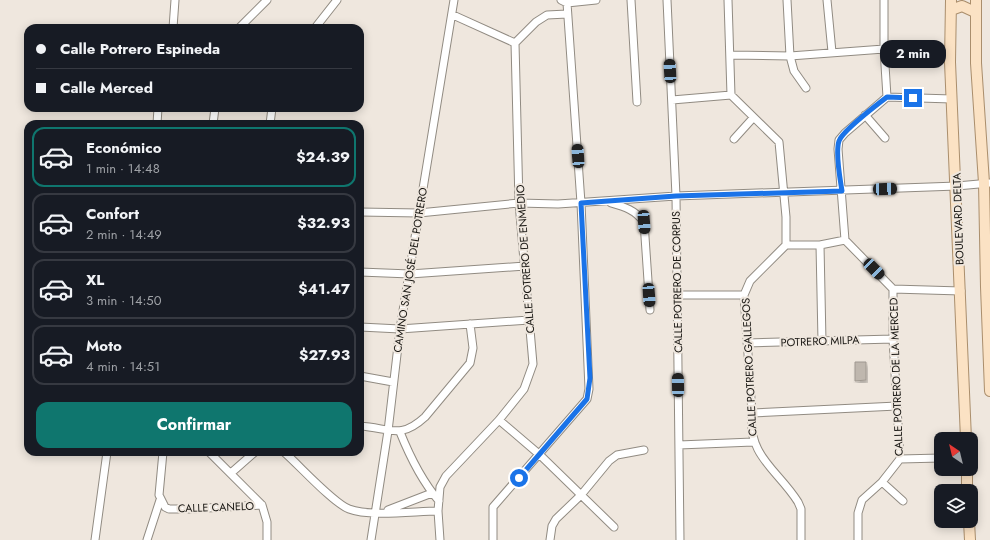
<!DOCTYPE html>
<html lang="es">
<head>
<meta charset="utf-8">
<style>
  body { margin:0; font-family:Jost,sans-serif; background:#20242c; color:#f1f3f6; height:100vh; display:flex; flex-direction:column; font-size:15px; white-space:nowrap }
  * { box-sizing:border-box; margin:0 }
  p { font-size:13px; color:#9ea1a6 }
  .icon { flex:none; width:22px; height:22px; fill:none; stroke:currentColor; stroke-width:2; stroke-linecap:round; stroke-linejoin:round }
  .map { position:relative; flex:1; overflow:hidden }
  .drawer { position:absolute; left:24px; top:120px; width:340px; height:336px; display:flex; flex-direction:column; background:#171b24; border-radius:12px; box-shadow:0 2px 10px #0003 }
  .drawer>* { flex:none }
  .guide { position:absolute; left:24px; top:24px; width:340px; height:88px; border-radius:12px; box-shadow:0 2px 10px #0003; display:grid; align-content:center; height:88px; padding:0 12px; background:#171b24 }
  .needle { width:26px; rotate:325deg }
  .controls { position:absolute; left:934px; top:432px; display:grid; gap:8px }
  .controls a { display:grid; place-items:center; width:44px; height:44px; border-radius:8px; background:#171b24; box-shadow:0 2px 10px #0003; font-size:20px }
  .end { position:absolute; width:18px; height:18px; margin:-9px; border:5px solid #1a73e8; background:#fff; box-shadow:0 0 0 2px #fff }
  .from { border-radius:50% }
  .bubble { position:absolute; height:28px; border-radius:12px; background:#171b24; box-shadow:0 2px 10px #0003; font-size:13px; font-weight:700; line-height:28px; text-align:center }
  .car { position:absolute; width:12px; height:24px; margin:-12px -6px; border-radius:5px; box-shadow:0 0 3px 1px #0007; background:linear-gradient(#222 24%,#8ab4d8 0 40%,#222 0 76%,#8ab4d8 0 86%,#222 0) }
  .guide b { display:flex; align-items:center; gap:14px; height:38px; font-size:15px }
  .guide b+b { border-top:1px solid #363941 }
  .guide i { width:10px; height:10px; background:#f1f3f6 }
  ul { padding:7px 0 0; list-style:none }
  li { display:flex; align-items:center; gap:12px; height:60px; margin:0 8px 6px; padding:0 4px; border:2px solid #363941; border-radius:12px }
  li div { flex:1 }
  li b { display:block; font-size:15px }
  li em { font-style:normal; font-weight:700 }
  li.on { border-color:#0f766e }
  li>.icon { width:36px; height:36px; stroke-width:1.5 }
  .primary-button { display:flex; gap:8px; margin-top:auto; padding:8px 12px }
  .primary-button a { flex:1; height:46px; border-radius:12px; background:#0f766e; color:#fff; font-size:16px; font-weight:700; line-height:46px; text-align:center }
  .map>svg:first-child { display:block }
  .building { fill:#bfb7ae; stroke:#9f9890; filter:url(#shadow) }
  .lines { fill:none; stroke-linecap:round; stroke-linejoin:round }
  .street-casing { stroke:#918b82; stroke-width:9 }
  .primary-casing { stroke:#aa8e6c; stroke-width:12 }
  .street { stroke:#fff; stroke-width:7 }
  .primary { stroke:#fbe2c4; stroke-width:10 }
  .route { stroke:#1a73e8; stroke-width:5 }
  .labels { text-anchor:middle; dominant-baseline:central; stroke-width:4; stroke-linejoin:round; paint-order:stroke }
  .street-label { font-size:11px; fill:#181612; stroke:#efe7de }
</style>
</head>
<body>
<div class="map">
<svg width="990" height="540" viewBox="0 0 990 540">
  <defs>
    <filter id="shadow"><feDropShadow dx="2" dy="3.5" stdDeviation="2" flood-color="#0004"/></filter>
  </defs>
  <rect width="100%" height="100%" fill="#efe7de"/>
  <path class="building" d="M855,362h11v18l-11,1z"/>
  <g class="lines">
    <defs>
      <path id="street" d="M561,0l6,3 29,-3
        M631,0l6,102
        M667,0l9,196 4,344
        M728,0l3,95 48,47 7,75v28l-36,36 -6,14 8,118c-5,43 26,57 46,89l3,7v31
        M787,0l3,56 4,15 12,17
        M827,0l5,52
        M453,15l62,28
        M173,28l2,-28
        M239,28l28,-28
        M315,28l22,-28
        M515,43l21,-21 11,-7 20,-1
        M731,55l59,1 94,-7
        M887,97l65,2
        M672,100l59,-5
        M865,115l20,23
        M157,124l1,-16
        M213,124l2,-16
        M270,124l2,-16
        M734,139l19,-21
        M611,203c14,4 24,7 33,19l6,88
        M360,212l59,1 100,-10 39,1 118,-8 281,-10 33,-3
        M786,245h34l25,-5
        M820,245l2,96
        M360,272l50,2 115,-8
        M893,289l68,2
        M677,295h67
        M360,327l40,2 129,-9
        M747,343l146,-4
        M360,376l33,6
        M752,413l145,-7
        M499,420l41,35 74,72
        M360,426c30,2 40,14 65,-9l45,-54 3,-15 -3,-24
        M400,432c10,25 21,48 39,69
        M679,445l74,-3
        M163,452l-4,43 6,12 4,2h21l72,-4
        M209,452l53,53 5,17v18
        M284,452c15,13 49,51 65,57 20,8 67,2 89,2
        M900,459l41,-1
        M231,473l24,-21
        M882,482l21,19
        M388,510l44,-17
        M95,540l12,-88
        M147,540l13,-40
        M371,540l17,-109 12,-102 54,-329
        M440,540l-2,-29 2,-24 6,-11 53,-56 25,-31 9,-25 -14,-161 -4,-160
        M493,540v-33l94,-108 2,-10 -8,-186 -14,-200
        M550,540l2,-14 4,-7 25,-24 28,-34 8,-6 27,-5
        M858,540v-27l4,-13 20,-18 18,-23 -7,-120v-50l-48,-49 -7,-91 1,-9 6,-7 42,-36 -3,-48v-49"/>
      <path id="primary" d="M951,0l-1,62 16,377
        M976,0v63l8,120 2,104 4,104
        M951,10l11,-4 13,6
        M967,469v22
        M969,521l1,19"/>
    </defs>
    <use href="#street" class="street-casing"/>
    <use href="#primary" class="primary-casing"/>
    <use href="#street" class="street"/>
    <use href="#primary" class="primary"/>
  </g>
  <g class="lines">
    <path class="route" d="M519,478l68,-79 3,-21 -9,-175 95,-7 166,-5c-2,-13 -7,-38 -3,-50 4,-11 38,-36 48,-44l26,1"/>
  </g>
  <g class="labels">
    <g class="street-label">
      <text transform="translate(958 219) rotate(-92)">BOULEVARD DELTA</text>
      <text transform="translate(525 259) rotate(-94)">CALLE POTRERO DE ENMEDIO</text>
      <text transform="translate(410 270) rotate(-81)">CAMINO SAN JOSÉ DEL POTRERO</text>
      <text transform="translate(677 282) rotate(-91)">CALLE POTRERO DE CORPUS</text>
      <text transform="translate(820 341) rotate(-2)">POTRERO MILPA</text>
      <text transform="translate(749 367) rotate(-93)">CALLE POTRERO GALLEGOS</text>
      <text transform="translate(896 377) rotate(-92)">CALLE POTRERO DE LA MERCED</text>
      <text transform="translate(216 507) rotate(-2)">CALLE CANELO</text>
    </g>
  </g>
</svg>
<div class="controls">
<a><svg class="needle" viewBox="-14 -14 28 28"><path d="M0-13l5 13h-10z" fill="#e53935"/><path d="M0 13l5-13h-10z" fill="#9ea1a6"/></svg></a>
<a><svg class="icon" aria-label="layers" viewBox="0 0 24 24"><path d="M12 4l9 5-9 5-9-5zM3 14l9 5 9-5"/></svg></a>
</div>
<i class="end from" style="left:519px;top:478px"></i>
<i class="end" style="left:913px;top:98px"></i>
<div class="bubble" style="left:880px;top:40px;width:66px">2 min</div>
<i class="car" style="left:670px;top:71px;rotate:357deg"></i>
<i class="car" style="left:578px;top:156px;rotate:356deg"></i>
<i class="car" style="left:885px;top:189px;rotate:88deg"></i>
<i class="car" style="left:644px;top:222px;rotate:176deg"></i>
<i class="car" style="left:874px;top:269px;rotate:135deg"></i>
<i class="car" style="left:649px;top:295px;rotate:176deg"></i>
<i class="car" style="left:678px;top:385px;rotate:359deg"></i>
<div class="guide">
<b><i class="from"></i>Calle Potrero Espineda</b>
<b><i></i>Calle Merced</b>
</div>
<section class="drawer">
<ul>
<li class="on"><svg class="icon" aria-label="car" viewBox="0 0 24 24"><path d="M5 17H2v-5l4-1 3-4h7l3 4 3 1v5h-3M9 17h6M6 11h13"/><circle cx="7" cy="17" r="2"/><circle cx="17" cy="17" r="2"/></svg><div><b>Económico</b><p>1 min · 14:48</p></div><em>$24.39</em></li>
<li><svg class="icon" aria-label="car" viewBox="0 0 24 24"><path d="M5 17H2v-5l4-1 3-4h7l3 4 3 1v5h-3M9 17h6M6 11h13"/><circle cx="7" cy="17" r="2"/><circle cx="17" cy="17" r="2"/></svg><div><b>Confort</b><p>2 min · 14:49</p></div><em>$32.93</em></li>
<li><svg class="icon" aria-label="car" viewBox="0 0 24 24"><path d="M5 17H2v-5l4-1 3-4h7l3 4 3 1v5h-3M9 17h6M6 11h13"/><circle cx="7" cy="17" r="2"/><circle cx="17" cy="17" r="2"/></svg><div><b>XL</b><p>3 min · 14:50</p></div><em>$41.47</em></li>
<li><svg class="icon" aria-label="car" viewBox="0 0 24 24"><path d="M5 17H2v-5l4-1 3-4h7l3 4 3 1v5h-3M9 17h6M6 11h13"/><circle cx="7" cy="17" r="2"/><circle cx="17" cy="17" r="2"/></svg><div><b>Moto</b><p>4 min · 14:51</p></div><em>$27.93</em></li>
</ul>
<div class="primary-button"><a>Confirmar</a></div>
</section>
</div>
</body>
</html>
